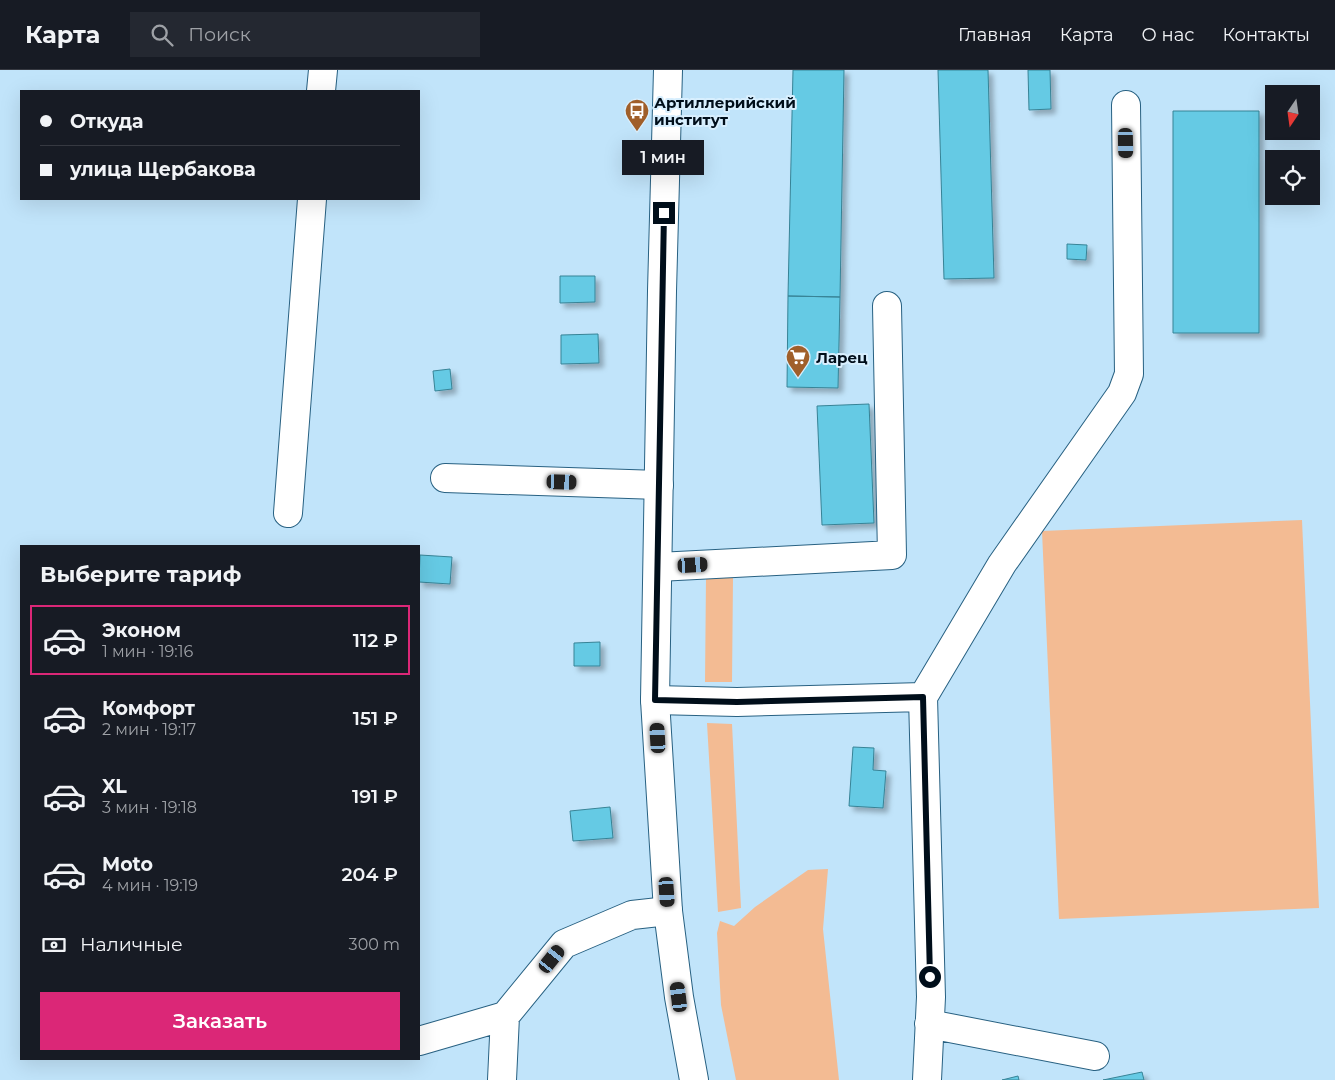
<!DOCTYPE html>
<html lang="ru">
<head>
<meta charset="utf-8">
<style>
  body { margin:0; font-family:Montserrat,sans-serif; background:#242831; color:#f1f3f6; height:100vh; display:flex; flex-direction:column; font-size:19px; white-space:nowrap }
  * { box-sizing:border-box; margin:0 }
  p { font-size:16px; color:#9ea1a6 }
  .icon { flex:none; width:28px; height:28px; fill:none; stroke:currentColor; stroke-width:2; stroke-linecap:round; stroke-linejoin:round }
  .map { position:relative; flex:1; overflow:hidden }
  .drawer { position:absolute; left:20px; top:475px; width:400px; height:515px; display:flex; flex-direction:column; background:#171b24; border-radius:0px; box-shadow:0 5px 20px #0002 }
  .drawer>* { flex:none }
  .banner { position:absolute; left:20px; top:20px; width:400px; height:110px; border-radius:0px; box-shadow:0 5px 20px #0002; display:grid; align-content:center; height:110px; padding:0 20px; background:#171b24 }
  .needle { width:32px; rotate:193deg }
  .fabs { position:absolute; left:1265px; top:15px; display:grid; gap:10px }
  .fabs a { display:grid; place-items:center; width:55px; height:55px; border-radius:0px; background:#171b24; box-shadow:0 5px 20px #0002; font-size:25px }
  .end { position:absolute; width:22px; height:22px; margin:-11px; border:6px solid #000e1a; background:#fff; box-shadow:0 0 0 2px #fff }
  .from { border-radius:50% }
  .bubble { position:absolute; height:35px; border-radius:0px; background:#171b24; box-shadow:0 5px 20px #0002; font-size:16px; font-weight:600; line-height:35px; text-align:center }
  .car { position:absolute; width:15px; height:30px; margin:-15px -8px; border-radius:6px; box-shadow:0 0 4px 1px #0007; background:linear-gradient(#222 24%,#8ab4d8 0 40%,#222 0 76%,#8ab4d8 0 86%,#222 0) }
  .banner b { display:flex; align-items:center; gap:18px; height:48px; font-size:19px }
  .banner b+b { border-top:1px solid #363941 }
  .banner i { width:12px; height:12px; background:#f1f3f6 }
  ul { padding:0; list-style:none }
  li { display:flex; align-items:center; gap:15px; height:70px; margin:0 10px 8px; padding:0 10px; border:2px solid transparent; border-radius:0px }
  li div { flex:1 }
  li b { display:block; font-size:19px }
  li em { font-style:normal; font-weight:600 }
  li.active { border-color:#db2777 }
  li>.icon { width:45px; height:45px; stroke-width:1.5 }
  h2 { padding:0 20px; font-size:22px; line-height:60px }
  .pay { display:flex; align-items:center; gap:12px; height:55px; padding:0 20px; font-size:19px }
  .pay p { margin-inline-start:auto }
  .button { display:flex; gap:10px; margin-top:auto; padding:10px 20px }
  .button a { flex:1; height:58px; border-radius:0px; background:#db2777; color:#fff; font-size:20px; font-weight:600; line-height:58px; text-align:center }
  header { display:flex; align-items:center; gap:30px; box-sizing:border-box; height:70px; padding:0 25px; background:#171b24; border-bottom:1px solid #363941 }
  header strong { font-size:24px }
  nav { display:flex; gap:28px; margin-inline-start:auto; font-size:18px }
  .search { width:350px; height:45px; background:#242831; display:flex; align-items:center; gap:12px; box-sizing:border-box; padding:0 18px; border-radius:0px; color:#9ea1a6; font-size:19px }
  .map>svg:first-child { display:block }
  .green { fill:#f3bb93 }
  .building { fill:#65cae4; stroke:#378396; filter:url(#shadow) }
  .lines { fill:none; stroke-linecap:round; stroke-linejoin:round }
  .minor-casing { stroke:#286182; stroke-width:30 }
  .major-casing { stroke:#286182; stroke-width:30 }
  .minor { stroke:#fff; stroke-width:28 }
  .major { stroke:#fff; stroke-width:28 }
  .route { stroke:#000e1a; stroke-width:6 }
  .labels { text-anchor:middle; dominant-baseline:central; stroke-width:4; stroke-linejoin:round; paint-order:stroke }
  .poi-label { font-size:15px; font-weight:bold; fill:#000e1a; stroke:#d8effe; text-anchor:start }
</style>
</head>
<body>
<header>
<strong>Карта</strong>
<div class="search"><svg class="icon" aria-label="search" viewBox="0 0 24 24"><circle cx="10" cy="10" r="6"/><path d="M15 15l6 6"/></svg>Поиск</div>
<nav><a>Главная</a><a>Карта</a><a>О нас</a><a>Контакты</a></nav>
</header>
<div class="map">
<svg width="1335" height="1010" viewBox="0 0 1335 1010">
  <defs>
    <filter id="shadow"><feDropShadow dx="4.5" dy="4.5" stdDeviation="2.5" flood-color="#0004"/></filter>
  </defs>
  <rect width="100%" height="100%" fill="#c1e4fa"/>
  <path class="green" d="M1302,450l17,388 -260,11 -17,-388z
    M706,508h27l-1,104h-27z
    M707,653l25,1 9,184 -23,4z
    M828,799l-5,60 16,151h-103l-15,-75 -4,-72 3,-12 14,5 21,-19 53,-37z"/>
  <path class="building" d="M793,0h51l-4,227 -52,-1z
    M938,0h50l6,208 -50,1z
    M1028,0h22l1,39 -22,1z
    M1173,41h86v222h-86z
    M1067,174l20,1 -1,15 -19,-1z
    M560,206h35v26l-35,1z
    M788,226l52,1 -2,91 -51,-1z
    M598,264l1,29 -38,1v-29z
    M450,299l2,20 -17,2 -2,-20z
    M869,334l5,119 -52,2 -5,-119z
    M420,485l32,2 -2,27 -31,-2z
    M600,572v24h-26v-23z
    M853,677l21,1 -1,22 13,1 -3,37 -34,-2z
    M610,737l3,31 -40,3 -3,-30z
    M1142,1002l2,8h-41z
    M1018,1006l1,4h-17z"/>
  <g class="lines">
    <defs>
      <path id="minor" d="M321,21l2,-21
        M445,408l214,7
        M288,443l24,-314
        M658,497l234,-12 -5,-249
        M923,627l79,-133 120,-171 7,-19 -3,-269
        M655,630l82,2 186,-5 8,300 -4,83
        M929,954l166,32
        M419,971l86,-25
        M502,1010l3,-64 59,-72 68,-29 36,-4"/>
      <path id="major" d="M668,0l-6,221 -7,409 13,211 11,86 15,83"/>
    </defs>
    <use href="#minor" class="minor-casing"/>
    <use href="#major" class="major-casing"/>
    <use href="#minor" class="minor"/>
    <use href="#major" class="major"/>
  </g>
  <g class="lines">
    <path class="route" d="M664,143l-9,487 82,2 186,-5 7,280"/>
  </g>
  <defs>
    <symbol id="bus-pin" viewBox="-11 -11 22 30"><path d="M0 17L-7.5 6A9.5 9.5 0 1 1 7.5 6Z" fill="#a05f2a" stroke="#d8effe"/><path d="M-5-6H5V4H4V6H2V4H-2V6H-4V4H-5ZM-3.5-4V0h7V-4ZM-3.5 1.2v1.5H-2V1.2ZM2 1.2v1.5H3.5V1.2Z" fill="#fff"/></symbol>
    <symbol id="supermarket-pin" viewBox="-11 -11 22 30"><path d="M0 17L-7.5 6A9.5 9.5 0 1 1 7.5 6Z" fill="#a05f2a" stroke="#d8effe"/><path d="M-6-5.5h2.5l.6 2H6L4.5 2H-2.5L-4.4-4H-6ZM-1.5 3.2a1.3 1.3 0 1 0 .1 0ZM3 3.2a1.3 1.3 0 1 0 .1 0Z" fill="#fff"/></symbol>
  </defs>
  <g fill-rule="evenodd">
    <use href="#bus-pin" x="623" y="27" width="28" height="38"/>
    <use href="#supermarket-pin" x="784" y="273" width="28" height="38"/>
  </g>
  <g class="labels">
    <g class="poi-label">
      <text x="654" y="32">Артиллерийский<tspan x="654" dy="17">институт</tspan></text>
      <text x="816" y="287">Ларец</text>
    </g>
  </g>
</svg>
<div class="fabs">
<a><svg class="needle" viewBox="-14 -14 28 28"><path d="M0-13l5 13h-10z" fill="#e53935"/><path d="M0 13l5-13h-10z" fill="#9ea1a6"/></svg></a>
<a><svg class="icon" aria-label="locate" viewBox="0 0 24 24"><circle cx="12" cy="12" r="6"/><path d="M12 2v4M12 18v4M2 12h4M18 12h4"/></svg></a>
</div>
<i class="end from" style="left:930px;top:907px"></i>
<i class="end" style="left:664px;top:143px"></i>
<div class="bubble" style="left:622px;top:70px;width:82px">1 мин</div>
<i class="car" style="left:1126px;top:73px;rotate:179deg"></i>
<i class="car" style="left:562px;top:412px;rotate:92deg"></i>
<i class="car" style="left:693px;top:495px;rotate:87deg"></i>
<i class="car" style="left:658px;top:668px;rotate:357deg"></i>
<i class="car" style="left:667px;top:822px;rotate:176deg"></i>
<i class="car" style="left:552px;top:889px;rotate:39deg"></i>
<i class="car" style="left:679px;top:927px;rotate:353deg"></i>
<div class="banner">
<b><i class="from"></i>Откуда</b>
<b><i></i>улица Щербакова</b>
</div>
<section class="drawer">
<h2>Выберите тариф</h2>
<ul>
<li class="active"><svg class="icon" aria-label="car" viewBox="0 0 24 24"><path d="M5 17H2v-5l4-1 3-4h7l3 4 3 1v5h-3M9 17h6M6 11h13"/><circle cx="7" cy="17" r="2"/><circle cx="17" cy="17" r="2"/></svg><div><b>Эконом</b><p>1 мин · 19:16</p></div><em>112 ₽</em></li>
<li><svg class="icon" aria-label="car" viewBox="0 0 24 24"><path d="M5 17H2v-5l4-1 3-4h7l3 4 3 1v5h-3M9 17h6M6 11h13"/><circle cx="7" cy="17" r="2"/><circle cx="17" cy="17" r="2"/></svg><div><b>Комфорт</b><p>2 мин · 19:17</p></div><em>151 ₽</em></li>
<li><svg class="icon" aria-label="car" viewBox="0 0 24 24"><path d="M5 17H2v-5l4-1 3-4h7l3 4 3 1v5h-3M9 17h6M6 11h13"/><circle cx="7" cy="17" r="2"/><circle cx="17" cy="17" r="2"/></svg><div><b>XL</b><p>3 мин · 19:18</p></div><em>191 ₽</em></li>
<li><svg class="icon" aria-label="car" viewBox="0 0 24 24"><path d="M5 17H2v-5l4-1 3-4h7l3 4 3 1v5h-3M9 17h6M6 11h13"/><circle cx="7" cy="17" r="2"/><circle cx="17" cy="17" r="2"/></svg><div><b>Moto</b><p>4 мин · 19:19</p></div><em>204 ₽</em></li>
</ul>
<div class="pay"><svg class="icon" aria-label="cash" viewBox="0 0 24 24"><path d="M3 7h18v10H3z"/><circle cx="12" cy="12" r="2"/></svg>Наличные<p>300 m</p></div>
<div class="button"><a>Заказать</a></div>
</section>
</div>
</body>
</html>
